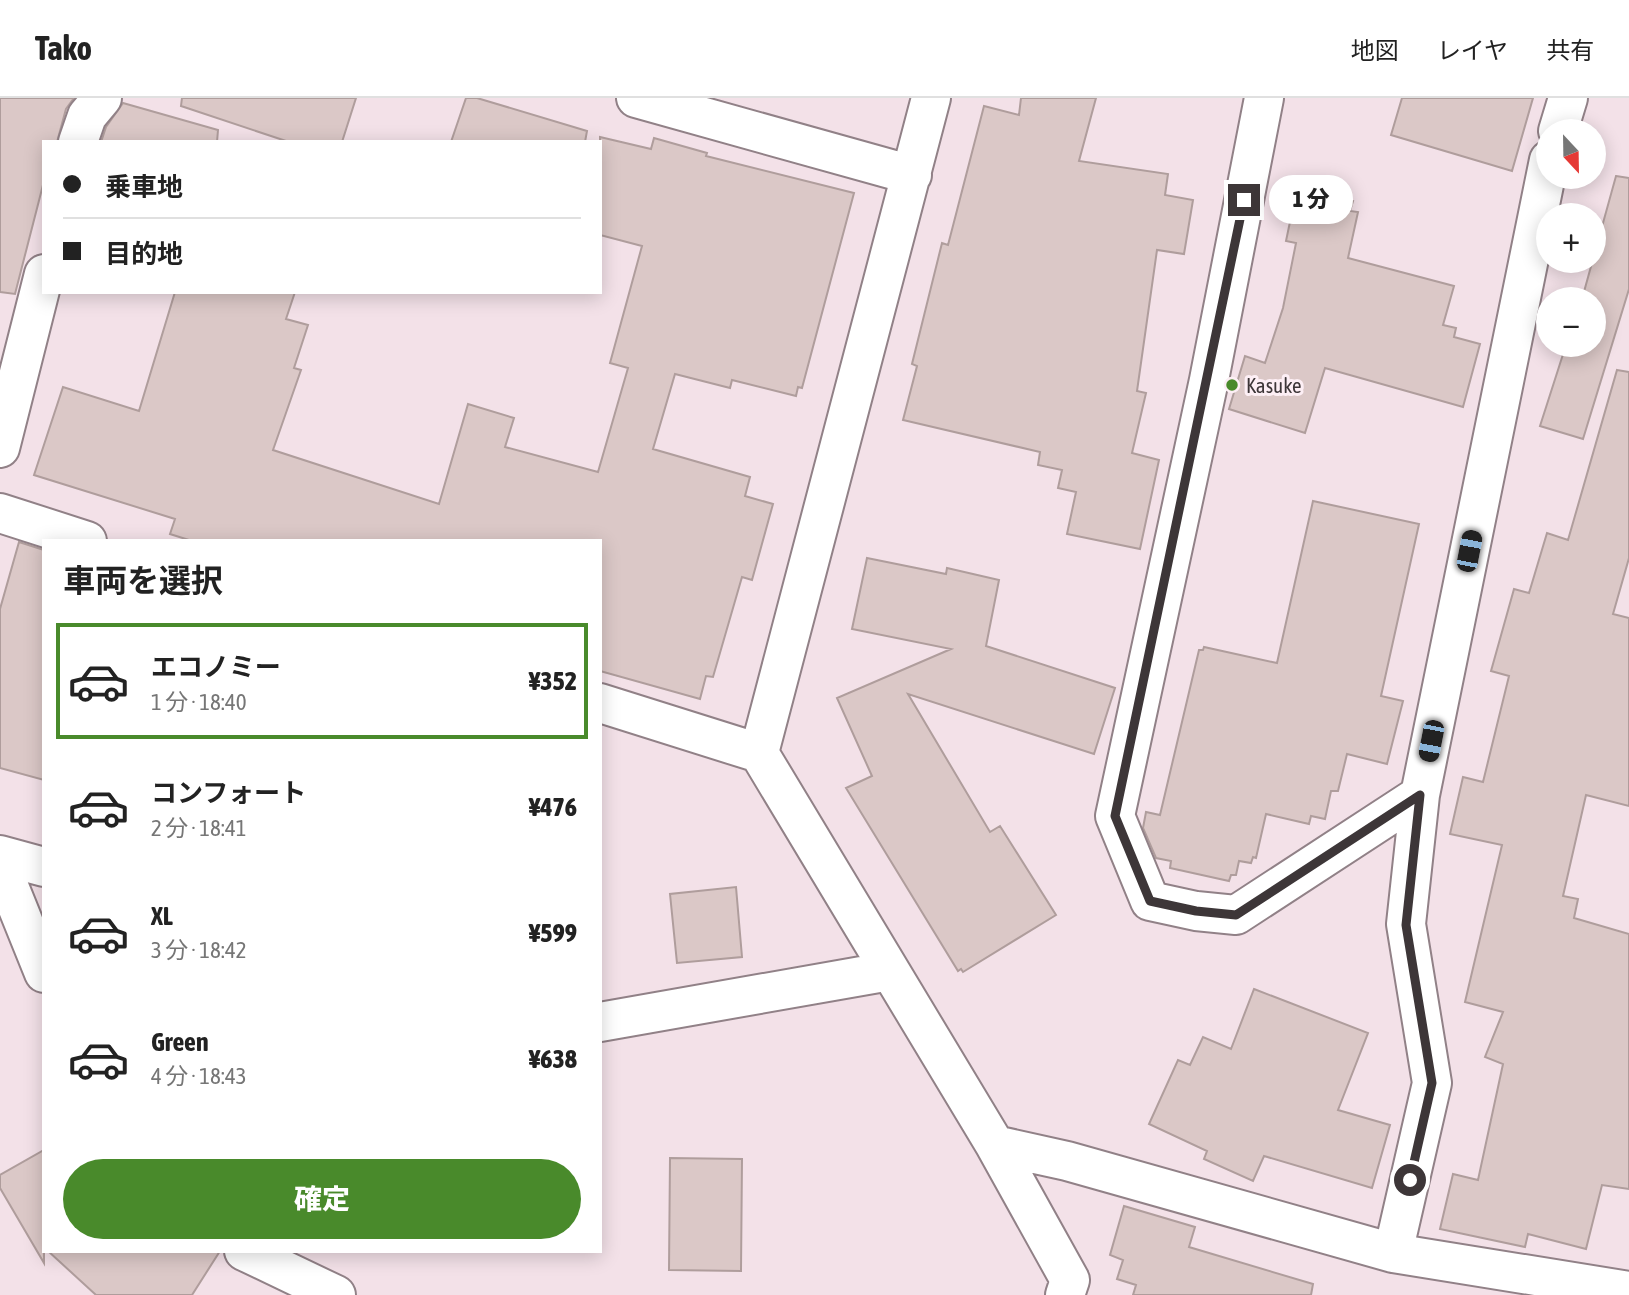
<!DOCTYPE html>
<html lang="ja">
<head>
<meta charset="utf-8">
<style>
  body { margin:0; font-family:"Asap Condensed","Noto Sans JP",sans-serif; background:#f2f2f2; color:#222; height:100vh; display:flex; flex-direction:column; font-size:26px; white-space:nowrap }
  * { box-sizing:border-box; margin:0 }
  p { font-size:23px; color:#767676 }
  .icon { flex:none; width:38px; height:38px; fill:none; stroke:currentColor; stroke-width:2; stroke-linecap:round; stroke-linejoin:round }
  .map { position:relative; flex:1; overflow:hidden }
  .details { position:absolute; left:42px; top:441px; width:560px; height:714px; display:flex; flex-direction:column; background:#fff; border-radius:0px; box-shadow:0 4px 18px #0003 }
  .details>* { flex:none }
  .top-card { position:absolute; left:42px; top:42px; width:560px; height:154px; border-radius:0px; box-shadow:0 4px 18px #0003; display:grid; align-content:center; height:154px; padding:0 21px; background:#fff }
  .needle { width:46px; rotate:158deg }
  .tools { position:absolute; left:1536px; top:21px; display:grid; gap:14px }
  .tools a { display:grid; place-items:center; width:70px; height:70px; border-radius:50%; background:#fff; box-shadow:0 4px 18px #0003; font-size:35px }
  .end { position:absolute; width:32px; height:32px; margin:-16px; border:9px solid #3d3638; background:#fff; box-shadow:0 0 0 4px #fff }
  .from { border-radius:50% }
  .bubble { position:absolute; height:49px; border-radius:24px; background:#fff; box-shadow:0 4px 18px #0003; font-size:23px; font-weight:800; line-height:49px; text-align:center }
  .car { position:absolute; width:21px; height:42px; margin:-21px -10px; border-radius:9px; box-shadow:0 0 5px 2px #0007; background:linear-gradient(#222 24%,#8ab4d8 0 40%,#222 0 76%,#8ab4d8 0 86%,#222 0) }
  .top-card b { display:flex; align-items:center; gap:24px; height:66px; font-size:26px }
  .top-card b+b { border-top:2px solid #e0e0e0 }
  .top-card i { width:18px; height:18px; background:#222 }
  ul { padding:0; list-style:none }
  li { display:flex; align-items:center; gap:21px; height:116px; margin:0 14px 10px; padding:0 7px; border:4px solid transparent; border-radius:0px }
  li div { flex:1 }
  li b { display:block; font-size:26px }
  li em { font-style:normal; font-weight:800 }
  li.active { border-color:#498a2b }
  li>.icon { width:63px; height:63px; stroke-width:1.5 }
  h2 { padding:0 21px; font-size:32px; line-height:84px }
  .action { display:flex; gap:14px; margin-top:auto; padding:14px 21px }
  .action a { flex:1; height:80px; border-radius:42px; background:#498a2b; color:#fff; font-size:28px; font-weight:800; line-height:80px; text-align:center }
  header { display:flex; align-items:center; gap:42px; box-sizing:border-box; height:98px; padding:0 35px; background:#fff; border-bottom:2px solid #e0e0e0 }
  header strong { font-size:33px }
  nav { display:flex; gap:38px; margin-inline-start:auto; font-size:24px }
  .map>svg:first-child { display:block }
  .building { fill:#dbc8c7; stroke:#af9d9c; stroke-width:2 }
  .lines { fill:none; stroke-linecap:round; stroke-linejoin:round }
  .minor-casing { stroke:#918187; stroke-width:42 }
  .minor { stroke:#fff; stroke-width:38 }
  .route { stroke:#3d3638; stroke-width:9 }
  .poi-dot { fill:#498a2b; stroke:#fdeff5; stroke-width:2.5 }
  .labels { text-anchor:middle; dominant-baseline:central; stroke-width:6; stroke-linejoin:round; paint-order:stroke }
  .poi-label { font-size:21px; fill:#3d3638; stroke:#fdeff5; text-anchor:start }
</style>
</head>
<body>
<header>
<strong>Tako</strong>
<nav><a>地図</a><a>レイヤ</a><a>共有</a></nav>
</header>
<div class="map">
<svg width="1629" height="1197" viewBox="0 0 1629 1197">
  <rect width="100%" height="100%" fill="#f3e1e8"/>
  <path class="building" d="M0,0h74l-8,11 -9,33h-13v39l-29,113 -15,-2z
    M182,0h174l-14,44h-53l-108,-36z
    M466,0h11l110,33 -2,11h-134z
    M1021,0h75l-17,63 89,13 -3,21 28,5 -9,54 -27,-4 -20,141 9,2 -14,60 27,7 -19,89 -73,-15 9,-42 -18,-4 4,-18 -24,-5 2,-13 -137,-32 14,-54 -5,-2 30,-121 6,2 36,-139 35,9z
    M1402,0h131l-21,73 -121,-36z
    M123,5l95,27 -1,12h-116l5,-15z
    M600,39l51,12 3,-11 53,15 -1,3 148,37 -52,195 -4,-1 -2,9 -64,-16 -2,8 -55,-14 -22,75 97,28 -5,19 28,8 -21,76 -10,-3 -29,100 -7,-1 -6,23 -100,-28v-130h-408l-22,-7 5,-15 -141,-44 29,-88 76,24 36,-119h120l-9,27 22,6 -14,43 7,2 -28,80 166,54 29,-100 46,14 -9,29 93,25 30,-104 -18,-5 32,-117 -42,-11z
    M1616,78l13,2v111l-46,150 -43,-13 26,-81h28v-46h-12z
    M1296,95l57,8 -3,10 8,1 -10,46 106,28 -11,39 13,3 -2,9 26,7 -17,63 -138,-39 -20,65 -76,-24 16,-53 20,7 18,-55 13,-65 -10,-2z
    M1617,272l12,2v186l-16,56 16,4v188l-43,-11 -23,101 15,3 -4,19 55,16v255l-27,-4 -16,64 -58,-15 -3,13 -85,-18 13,-55 25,6 25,-116 -18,-7 18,-45 -38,-10 37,-157 -52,-11 13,-57 20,5 26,-106 -18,-5 23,-82 15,4 18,-60 21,7z
    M1313,403l106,23 -38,172 22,5 -16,63 -40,-10 -9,37h-7l-6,28 -14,-3 -2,8 -43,-10 -10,44 -3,-1 -2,6 -12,-2 -3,14h-5l-2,6 -59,-13 1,-7 -15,-3 -13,-30 3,-16 14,3 39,-165h4l1,-3 73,16z
    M19,444l25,8v230l-44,-12v-159z
    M867,460l79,16 1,-6 52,12 -13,66 129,42 -21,66 -186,-60 82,138 10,-6 56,89 -93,57 -2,-3 -3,2 -112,-183 26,-12 -35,-78 114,-49 -99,-20z
    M736,789l6,70 -65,6 -7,-69z
    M1254,891l114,44 -30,77 52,15 -18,63 -108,-32 -11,25 -49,-22 3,-8 -58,-27 29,-64 12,5 13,-28 28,12z
    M44,1052v113l-44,-75v-13z
    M670,1060l72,1 -1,112 -72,-1z
    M1124,1108l71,21 -6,20 124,37 -2,11h-178l3,-10 -19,-6 6,-19 -13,-5z
    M48,1153h172l-28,44h-96z"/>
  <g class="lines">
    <defs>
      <path id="minor" d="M636,0l276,77
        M1264,0l-55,282 -94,436 35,85 46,10 40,4 184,-120
        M1558,33l10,-33
        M78,44l9,-26 15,-18
        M0,350l44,-174
        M0,415l87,28
        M600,605l159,50 236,392 75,135 -5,15
        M759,655l172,-655
        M0,757l44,12
        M0,766l44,109
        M600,924l290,-51
        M995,1047l72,16 326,92 236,38
        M244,1153l92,44
        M1393,1155l39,-170 -26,-159 14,-129 129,-635"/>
    </defs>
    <use href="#minor" class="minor-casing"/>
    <use href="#minor" class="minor"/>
  </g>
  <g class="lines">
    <path class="route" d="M1244,102l-129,616 35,85 46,10 40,4 184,-120 -14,130 26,158 -22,97"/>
  </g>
  <circle class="poi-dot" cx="1232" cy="287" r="7"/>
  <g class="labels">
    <g class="poi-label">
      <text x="1246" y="287">Kasuke</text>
    </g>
  </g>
</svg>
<div class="tools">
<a><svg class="needle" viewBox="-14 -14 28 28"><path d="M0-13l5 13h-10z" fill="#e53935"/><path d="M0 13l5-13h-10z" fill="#767676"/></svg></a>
<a>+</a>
<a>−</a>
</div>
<i class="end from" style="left:1410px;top:1082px"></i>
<i class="end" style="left:1244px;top:102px"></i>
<div class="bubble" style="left:1269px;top:77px;width:84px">1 分</div>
<i class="car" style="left:1469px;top:453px;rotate:11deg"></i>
<i class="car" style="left:1431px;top:643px;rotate:191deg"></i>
<div class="top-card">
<b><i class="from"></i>乗車地</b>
<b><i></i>目的地</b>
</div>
<section class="details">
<h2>車両を選択</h2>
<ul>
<li class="active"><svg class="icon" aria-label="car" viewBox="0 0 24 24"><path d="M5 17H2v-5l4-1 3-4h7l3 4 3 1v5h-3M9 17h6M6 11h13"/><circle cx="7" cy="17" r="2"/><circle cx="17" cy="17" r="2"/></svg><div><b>エコノミー</b><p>1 分 · 18:40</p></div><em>¥352</em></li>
<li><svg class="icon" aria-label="car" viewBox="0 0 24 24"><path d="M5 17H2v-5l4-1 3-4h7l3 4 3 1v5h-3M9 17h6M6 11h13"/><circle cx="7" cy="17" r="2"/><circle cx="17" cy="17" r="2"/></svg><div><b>コンフォート</b><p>2 分 · 18:41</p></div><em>¥476</em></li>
<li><svg class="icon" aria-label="car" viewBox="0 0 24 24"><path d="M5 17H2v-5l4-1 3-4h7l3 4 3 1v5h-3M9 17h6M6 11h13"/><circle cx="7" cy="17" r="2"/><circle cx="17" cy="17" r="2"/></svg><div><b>XL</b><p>3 分 · 18:42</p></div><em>¥599</em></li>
<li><svg class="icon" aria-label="car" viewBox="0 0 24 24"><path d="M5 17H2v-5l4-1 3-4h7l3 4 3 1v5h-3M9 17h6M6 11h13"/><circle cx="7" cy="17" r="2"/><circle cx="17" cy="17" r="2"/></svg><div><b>Green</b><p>4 分 · 18:43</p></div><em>¥638</em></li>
</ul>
<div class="action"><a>確定</a></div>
</section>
</div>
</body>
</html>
